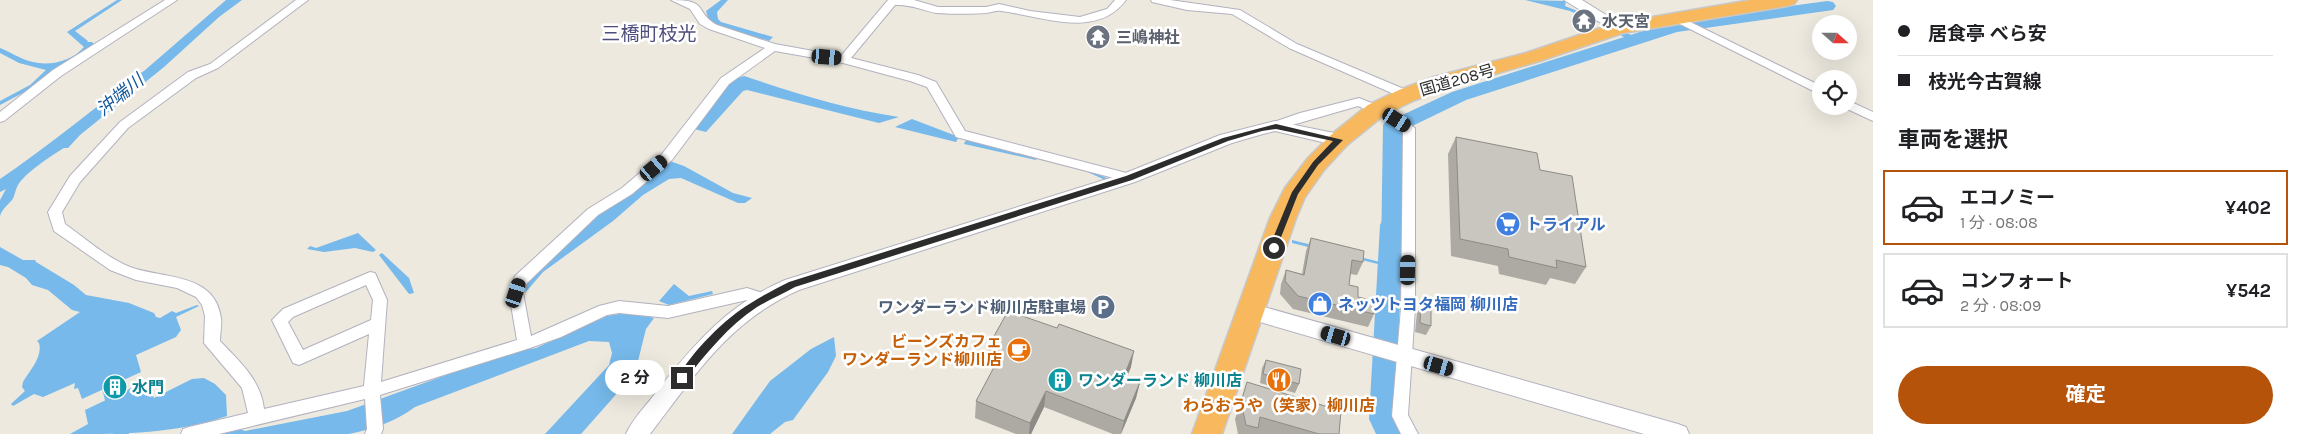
<!DOCTYPE html>
<html lang="ja">
<head>
<meta charset="utf-8">
<style>
  body { margin:0; font-family:Karla,"Noto Sans JP",sans-serif; background:#f2f2f2; color:#202124; height:100vh; display:flex; flex-direction:column; font-size:19px; white-space:nowrap }
  * { box-sizing:border-box; margin:0 }
  p { font-size:16px; color:#757577 }
  .icon { flex:none; width:28px; height:28px; fill:none; stroke:currentColor; stroke-width:2; stroke-linecap:round; stroke-linejoin:round }
  .map { position:relative; flex:1; overflow:hidden }
  .panel { display:flex; flex-direction:column; background:#fff; width:425px }
  .panel>* { flex:none }
  .guide { display:grid; align-content:center; height:110px; padding:0 25px; background:#fff }
  .needle { width:32px; rotate:111deg }
  .buttons { position:absolute; left:1812px; top:15px; display:grid; gap:10px }
  .buttons a { display:grid; place-items:center; width:45px; height:45px; border-radius:50%; background:#fff; box-shadow:0 5px 20px #0002; font-size:25px }
  .end { position:absolute; width:22px; height:22px; margin:-11px; border:6px solid #2c2c2c; background:#fff; box-shadow:0 0 0 2px #fff }
  .from { border-radius:50% }
  .bubble { position:absolute; height:35px; border-radius:18px; background:#fff; box-shadow:0 5px 20px #0002; font-size:16px; font-weight:700; line-height:35px; text-align:center }
  .car { position:absolute; width:15px; height:30px; margin:-15px -8px; border-radius:6px; box-shadow:0 0 4px 1px #0007; background:linear-gradient(#222 24%,#8ab4d8 0 40%,#222 0 76%,#8ab4d8 0 86%,#222 0) }
  .guide b { display:flex; align-items:center; gap:18px; height:48px; font-size:19px }
  .guide b+b { border-top:1px solid #e0e0e0 }
  .guide i { width:12px; height:12px; background:#202124 }
  ul { padding:0; list-style:none }
  li { display:flex; align-items:center; gap:15px; height:75px; margin:0 10px 8px; padding:0 15px; border:2px solid #e0e0e0; border-radius:0px }
  li div { flex:1 }
  li b { display:block; font-size:19px }
  li em { font-style:normal; font-weight:700 }
  li.current { border-color:#b45309 }
  li>.icon { width:45px; height:45px; stroke-width:1.5 }
  h2 { padding:0 25px; font-size:22px; line-height:60px }
  .action { display:flex; gap:10px; margin-top:auto; padding:10px 25px }
  .action a { flex:1; height:58px; border-radius:30px; background:#b45309; color:#fff; font-size:20px; font-weight:700; line-height:58px; text-align:center }
  main { display:flex; flex:1; min-height:0 }
  .map>svg:first-child { display:block }
  .water { fill:#76b9ea }
  .lines { fill:none; stroke-linecap:round; stroke-linejoin:round }
  .canal { fill:#76b9ea; fill-rule:evenodd }
  .river { fill:#76b9ea; fill-rule:evenodd }
  .street-casing { stroke:#b2b2bf; stroke-width:2 }
  .secondary-casing { stroke:#b2b2bf; stroke-width:2 }
  .highway-casing { stroke:#c8c8c8; stroke-width:3 }
  .street { fill:#fff; fill-rule:evenodd }
  .secondary { fill:#fff; fill-rule:evenodd }
  .highway { fill:#f8b95e; fill-rule:evenodd }
  .wall { fill:#acaaa3 }
  .shaded-wall { fill:#8c8b85 }
  .building { fill:#c8c6be; stroke:#8c8b85 }
  .route { fill:#2c2c2c }
  .labels { text-anchor:middle; dominant-baseline:central; stroke-width:5; stroke-linejoin:round; paint-order:stroke }
  .worship-label { font-size:16px; font-weight:bold; fill:#5b616d; stroke:#fff; text-anchor:start }
  .street-label { font-size:16px; fill:#2c2c2c; stroke:#fff }
  .shop-label { font-size:16px; font-weight:bold; fill:#366cbe; stroke:#fff; text-anchor:start }
  .service-label { font-size:16px; font-weight:bold; fill:#4e5e75; stroke:#fff; text-anchor:end }
  .food-label { font-size:16px; font-weight:bold; fill:#c56008; stroke:#fff; text-anchor:end }
  .culture-label { font-size:16px; font-weight:bold; fill:#0d838f; stroke:#fff; text-anchor:start }
  .water-label { font-size:18px; font-style:italic; fill:#125599; stroke:#fff }
  .quarter-label { font-size:19px; fill:#4d4e7b; stroke:#fff }
</style>
</head>
<body>
<main>
<div class="map">
<svg width="1873" height="434" viewBox="0 0 1873 434">
  <rect width="100%" height="100%" fill="#ede9df"/>
  <path class="water" d="M117,0h5l-47,31 13,10 -1,1h5l5,5 -65,41 -32,17v-4l30,-16 16,-15 -27,-7 -19,-10v-5c10,4 19,10 29,13 19,6 42,1 55,-14l-17,-15z
    M226,0h16l-23,17 -55,50 -84,68 -12,13h-4c-13,8 -38,24 -46,37 -3,5 -3,11 -6,15 -5,6 -10,9 -12,16v-16l6,-11 -6,3v-13c43,-29 83,-62 124,-93l-4,-5 9,-1 15,-9z
    M721,0h7l-11,12 1,7 3,3 52,15 -4,4 -52,-16 -8,-4 -3,-10z
    M1525,0l41,1 -1,5 35,14 -4,3 -26,-12z
    M744,76c51,17 101,33 155,41l-20,6 -132,-33 -4,1 -37,41 -12,-3 35,-48z
    M912,119l47,18 -3,5 -61,-15z
    M1388,119l17,10 -4,130 -20,-5 2,-129z
    M966,140c48,9 98,18 143,39l-6,3v-3l-22,-10 -44,-11 -1,2 -72,-16z
    M667,160l17,6 49,27 19,5 -7,5h-7l-57,-25 -12,1 -26,16 -30,26 -70,51 -18,21 3,-14 60,-60z
    M358,233l18,17 -3,2 -18,-4 -31,4 -17,-3 3,-3 6,2z
    M1292,240l88,22v-2l22,5 -4,72 -22,-5 6,-67 -90,-22z
    M0,247l23,13h12l1,2 38,23 12,10 43,8 25,10 2,4 4,1 12,-7 4,2 21,-8 2,1 -23,11 5,13 -5,7 -40,18 5,17 -59,27 -4,-11 -4,1 1,-6 -32,14 -9,-3 -21,12 -2,-2 14,-13 -3,-4 1,-5c7,-12 20,-25 16,-39l-2,-2 43,-29 -8,-2 -24,-20 -16,-5 -6,-7 -18,-11 -8,-2z
    M382,253l27,25 5,15 -5,1 -30,-39z
    M674,284l15,12 23,-5 1,3 -44,11 -10,-4z
    M625,313h12l17,5 -8,11 -10,40 -9,13 -46,52h-36l64,-69 3,-12 -3,-11 -20,-1 -174,66c-20,15 -42,22 -66,27h-127l18,-5 5,2 102,-20 135,-49 40,-12 14,-2 71,-32z
    M834,337l2,19 -8,16 -35,48 -8,2 -15,12h-38l38,-53 41,-32z
    M204,378l11,6 11,11 1,21c-54,18 -101,18 -157,18l18,-10 -3,-14 61,-29 8,17 38,-19z"/>
  <g class="lines">
    <path class="canal" d="M1625,32l14,7 -5,3 -14,-7z
      M105,365l5,2 2,4 17,63h-16l-15,-63 2,-4z"/>
    <path class="river" d="M1827,1l6,1 3,4 -3,4 -156,22 -211,68 -62,30 1,15 -3,5 -7,2 -7,-2c-5,-8 -6,-20 -1,-28l65,-30 216,-69z
      M1391,217l8,2 3,6 -6,193 8,16h-28l-7,-15 11,-194 3,-6z"/>
    <defs>
      <path id="street" d="M165,0h12l-116,76 -57,45 -4,1v-10l53,-42z
        M296,0h12l-90,68 -22,10 -68,50 -48,54 -18,30 3,12c21,15 41,33 65,43 32,12 85,5 91,51 1,7 -1,15 -1,23 19,20 41,39 44,68l100,-23 5,-52 -70,31 -6,-2 -21,-43 11,-11 87,-37 5,1 12,27 -6,82 136,-42 -8,-47 6,-17 73,-67 34,-21 40,-34 59,-76 44,-30 -56,-19 -9,-5 -10,-15 -19,-9c39,0 22,11 46,25l58,19 66,12 47,-56h26l24,7h48l13,-3 31,7 50,6 27,-8 8,-9h11c-30,40 -84,16 -125,11 -5,-1 -10,2 -15,2 -9,1 -41,1 -50,0 -14,-3 -26,-9 -41,-8l-44,53 67,17 18,7 29,49 169,44 2,3 -7,4 -173,-45 -29,-50 -17,-6 -67,-18 -68,-12 -46,33 -57,76 -40,34 -34,21 -71,68 -4,10 8,43 68,-30 20,-5 49,5 79,-18 22,7 2,4 -2,4 -5,2 -17,-5 -79,18 -49,-5 -12,2 -46,22 -31,11 -150,47 3,34 -2,5h-16l2,-5 -2,-30 -146,35h-38l2,-5 6,-2 59,-14 -6,-25 -38,-45 1,-27 -3,-11 -6,-8 -19,-9 -41,-8 -26,-10 -56,-39 -6,-19 22,-36 50,-54 68,-50 22,-8zM366,285l7,15 -2,20 -68,30 -15,-28 5,-5z
        M1151,0h19l70,10 57,34 114,48 2,3 -2,3h-8l-114,-50 -57,-34 -45,-4 -35,-8z
        M1678,16l143,70v9l-147,-74 -2,-2z
        M1359,98l30,12 26,18v180l-7,107 10,19h-17l-9,-18 9,-108 2,-178 -22,-14 -23,-10 -83,24 -6,-4 2,-3 29,-10z
        M1849,101l24,11v9l-28,-13 -1,-2h5z"/>
      <path id="secondary" d="M1564,0h18l45,28 -3,3h-10z
        M1275,121l64,13 6,2 3,4 -3,4 -6,2 -64,-15 -12,3 -31,9 -97,39 -336,108c-70,31 -104,85 -149,144h-24c7,-16 21,-29 31,-43 38,-48 70,-86 128,-111l338,-106 97,-39z
        M1250,303l428,121 8,3 3,7h-45l-401,-117 -3,-6 3,-6z"/>
      <path id="highway" d="M1751,0h46l-3,4 -7,2 -164,27 -83,28 -90,26 -35,13 -31,15 -37,30 -23,25 -19,27 -9,21 -74,216h-30l78,-216 15,-30 23,-30 23,-23 37,-30 31,-15 35,-13 92,-24 86,-29z"/>
    </defs>
    <use href="#street" class="street-casing"/>
    <use href="#secondary" class="secondary-casing"/>
    <use href="#highway" class="highway-casing"/>
    <use href="#street" class="street"/>
    <use href="#secondary" class="secondary"/>
    <use href="#highway" class="highway"/>
  </g>
  <path class="wall" d="M1456,137l84,33 46,97 -11,17 -25,-6 -4,7 -47,-11 -1,-8 -47,-10 -3,-102z
    M1311,238l52,24 -6,13 -7,-1 -1,11 9,12 16,17 -6,13 -75,-18 -13,-15 1,-10 5,-14 16,4 4,-23z
    M1421,303l10,23 -5,9 -11,-3 2,-20z
    M988,347l143,20 -4,10 13,5 -4,16 -15,36h-8l-69,-27 -13,27h-15l-41,-16 1,-17 19,-35 -8,-3z
    M1266,360l33,24 -4,9 -35,-10 2,-15z
    M1247,382l92,52h-101l-3,-15z"/>
  <path class="shaded-wall" d="M1134,351l-3,16 -11,25 4,-16z
    M1140,382l-4,16 -15,36 3,-13z
    M1046,391l-2,16 -13,27h-2l1,-11z"/>
  <path class="building" d="M1456,137l81,16 3,17 32,6 14,91 -30,-7 1,8 -48,-11 -1,-8 -48,-10z
    M1311,238l53,13 -1,11 -11,-2 -3,25 9,2v10l17,4 -1,13 -76,-18 -13,-15 1,-11 18,5z
    M1421,303l10,3v20l-11,-3z
    M1008,311l49,17 2,-4 75,27 -10,25 16,6 -16,39 -78,-30 -16,32 -54,-22 26,-49 -14,-5z
    M1266,360l35,9 -2,15 -36,-10z
    M1247,382l94,29 -2,23h-20l-59,-17 -2,11 -12,-3 -5,-23z"/>
  <path class="route" d="M1276,124l67,16 -25,25 -20,29 -22,56 -2,1 -5,-3 23,-56 21,-30 20,-21 -57,-12 -14,2 -34,10 -96,39 -337,107c-13,7 -26,13 -38,20 -29,19 -51,47 -72,73l-3,2 -5,-4c15,-26 48,-60 74,-75 12,-8 25,-14 38,-21l337,-106 97,-38z"/>
  <defs>
    <symbol id="temple-disc" viewBox="-11 -11 22 22"><circle r="9.5" fill="#6b7280" stroke="#fff"/><path d="M0-6L5-2H3V0L6.5 2.5H4V6H1.5V3h-3V6H-4V2.5H-6.5L-3 0V-2H-5Z" fill="#fff"/></symbol>
    <symbol id="supermarket-disc" viewBox="-11 -11 22 22"><circle r="9.5" fill="#3f7fe0" stroke="#fff"/><path d="M-6-5.5h2.5l.6 2H6L4.5 2H-2.5L-4.4-4H-6ZM-1.5 3.2a1.3 1.3 0 1 0 .1 0ZM3 3.2a1.3 1.3 0 1 0 .1 0Z" fill="#fff"/></symbol>
    <symbol id="shop-disc" viewBox="-11 -11 22 22"><circle r="9.5" fill="#3f7fe0" stroke="#fff"/><path d="M-5-2.5h2.3a2.7 3.5 0 0 1 5.4 0H5L5.5 6h-11ZM-1.5-2.5h3a1.5 2.3 0 0 0-3 0Z" fill="#fff"/></symbol>
    <symbol id="parking-disc" viewBox="-11 -11 22 22"><circle r="9.5" fill="#5c6f8a" stroke="#fff"/><path d="M-3.5-5.5H1a3.5 3.5 0 0 1 0 7H-1V5.5H-3.5ZM-1-3.4V-.6H.8a1.4 1.4 0 0 0 0-2.8Z" fill="#fff"/></symbol>
    <symbol id="cafe-disc" viewBox="-11 -11 22 22"><circle r="9.5" fill="#e8710a" stroke="#fff"/><path d="M-5.5-4.5H6V0H3Q3 3.5 0 3.5H-2.5Q-5.5 3.5-5.5 0ZM3-3.2v2h1.7v-2ZM-6 4.5H4V6H-6Z" fill="#fff"/></symbol>
    <symbol id="building-disc" viewBox="-11 -11 22 22"><circle r="9.5" fill="#0f9aa8" stroke="#fff"/><path d="M-4-6H4V6H1V3H-1V6H-4ZM-2.5-4.3h1.7v1.8h-1.7ZM.8-4.3h1.7v1.8H.8ZM-2.5-1h1.7V.8h-1.7ZM.8-1h1.7V.8H.8Z" fill="#fff"/></symbol>
    <symbol id="restaurant-disc" viewBox="-11 -11 22 22"><circle r="9.5" fill="#e8710a" stroke="#fff"/><path d="M-5-6h1v4h1v-4h1v4h1v-4h1v5L-1.5 .5V6h-2V.5L-5-1ZM5-6V6H3V1.5H1.5Q1.5-4 5-6Z" fill="#fff"/></symbol>
  </defs>
  <g fill-rule="evenodd">
    <use href="#temple-disc" x="1570" y="7" width="28" height="28"/>
    <use href="#temple-disc" x="1084" y="23" width="28" height="28"/>
    <use href="#supermarket-disc" x="1494" y="210" width="28" height="28"/>
    <use href="#shop-disc" x="1306" y="290" width="28" height="28"/>
    <use href="#parking-disc" x="1089" y="293" width="28" height="28"/>
    <use href="#cafe-disc" x="1005" y="336" width="28" height="28"/>
    <use href="#building-disc" x="1046" y="366" width="28" height="28"/>
    <use href="#restaurant-disc" x="1265" y="366" width="28" height="28"/>
    <use href="#building-disc" x="101" y="373" width="28" height="28"/>
  </g>
  <g class="labels">
    <g class="worship-label">
      <text x="1602" y="21">水天宮</text>
      <text x="1116" y="37">三嶋神社</text>
    </g>
    <g class="street-label">
      <text transform="translate(1457 80) rotate(-16)">国道208号</text>
    </g>
    <g class="shop-label">
      <text x="1526" y="224">トライアル</text>
      <text x="1338" y="304">ネッツトヨタ福岡 柳川店</text>
    </g>
    <g class="service-label">
      <text x="1086" y="307">ワンダーランド柳川店駐車場</text>
    </g>
    <g class="food-label">
      <text x="1002" y="341">ビーンズカフェ<tspan x="1002" dy="18">ワンダーランド柳川店</tspan></text>
      <text x="1279" y="405" text-anchor="middle">わらおうや（笑家）柳川店</text>
    </g>
    <g class="culture-label">
      <text x="1078" y="380">ワンダーランド 柳川店</text>
      <text x="132" y="387">水門</text>
    </g>
    <g class="water-label">
      <text transform="translate(120 95) rotate(-39)">沖端川</text>
    </g>
    <g class="quarter-label">
      <text x="649" y="34">三橋町枝光</text>
    </g>
  </g>
</svg>
<div class="buttons">
<a><svg class="needle" viewBox="-14 -14 28 28"><path d="M0-13l5 13h-10z" fill="#e53935"/><path d="M0 13l5-13h-10z" fill="#757577"/></svg></a>
<a><svg class="icon" aria-label="locate" viewBox="0 0 24 24"><circle cx="12" cy="12" r="6"/><path d="M12 2v4M12 18v4M2 12h4M18 12h4"/></svg></a>
</div>
<i class="end from" style="left:1274px;top:248px"></i>
<i class="end" style="left:682px;top:378px"></i>
<div class="bubble" style="left:605px;top:360px;width:60px">2 分</div>
<i class="car" style="left:827px;top:57px;rotate:95deg"></i>
<i class="car" style="left:1397px;top:120px;rotate:122deg"></i>
<i class="car" style="left:654px;top:168px;rotate:50deg"></i>
<i class="car" style="left:1408px;top:270px;rotate:1deg"></i>
<i class="car" style="left:516px;top:293px;rotate:18deg"></i>
<i class="car" style="left:1336px;top:336px;rotate:286deg"></i>
<i class="car" style="left:1439px;top:366px;rotate:106deg"></i>
</div>
<section class="panel">
<div class="guide">
<b><i class="from"></i>居食亭 べら安</b>
<b><i></i>枝光今古賀線</b>
</div>
<h2>車両を選択</h2>
<ul>
<li class="current"><svg class="icon" aria-label="car" viewBox="0 0 24 24"><path d="M5 17H2v-5l4-1 3-4h7l3 4 3 1v5h-3M9 17h6M6 11h13"/><circle cx="7" cy="17" r="2"/><circle cx="17" cy="17" r="2"/></svg><div><b>エコノミー</b><p>1 分 · 08:08</p></div><em>¥402</em></li>
<li><svg class="icon" aria-label="car" viewBox="0 0 24 24"><path d="M5 17H2v-5l4-1 3-4h7l3 4 3 1v5h-3M9 17h6M6 11h13"/><circle cx="7" cy="17" r="2"/><circle cx="17" cy="17" r="2"/></svg><div><b>コンフォート</b><p>2 分 · 08:09</p></div><em>¥542</em></li>
</ul>
<div class="action"><a>確定</a></div>
</section>
</main>
</body>
</html>
